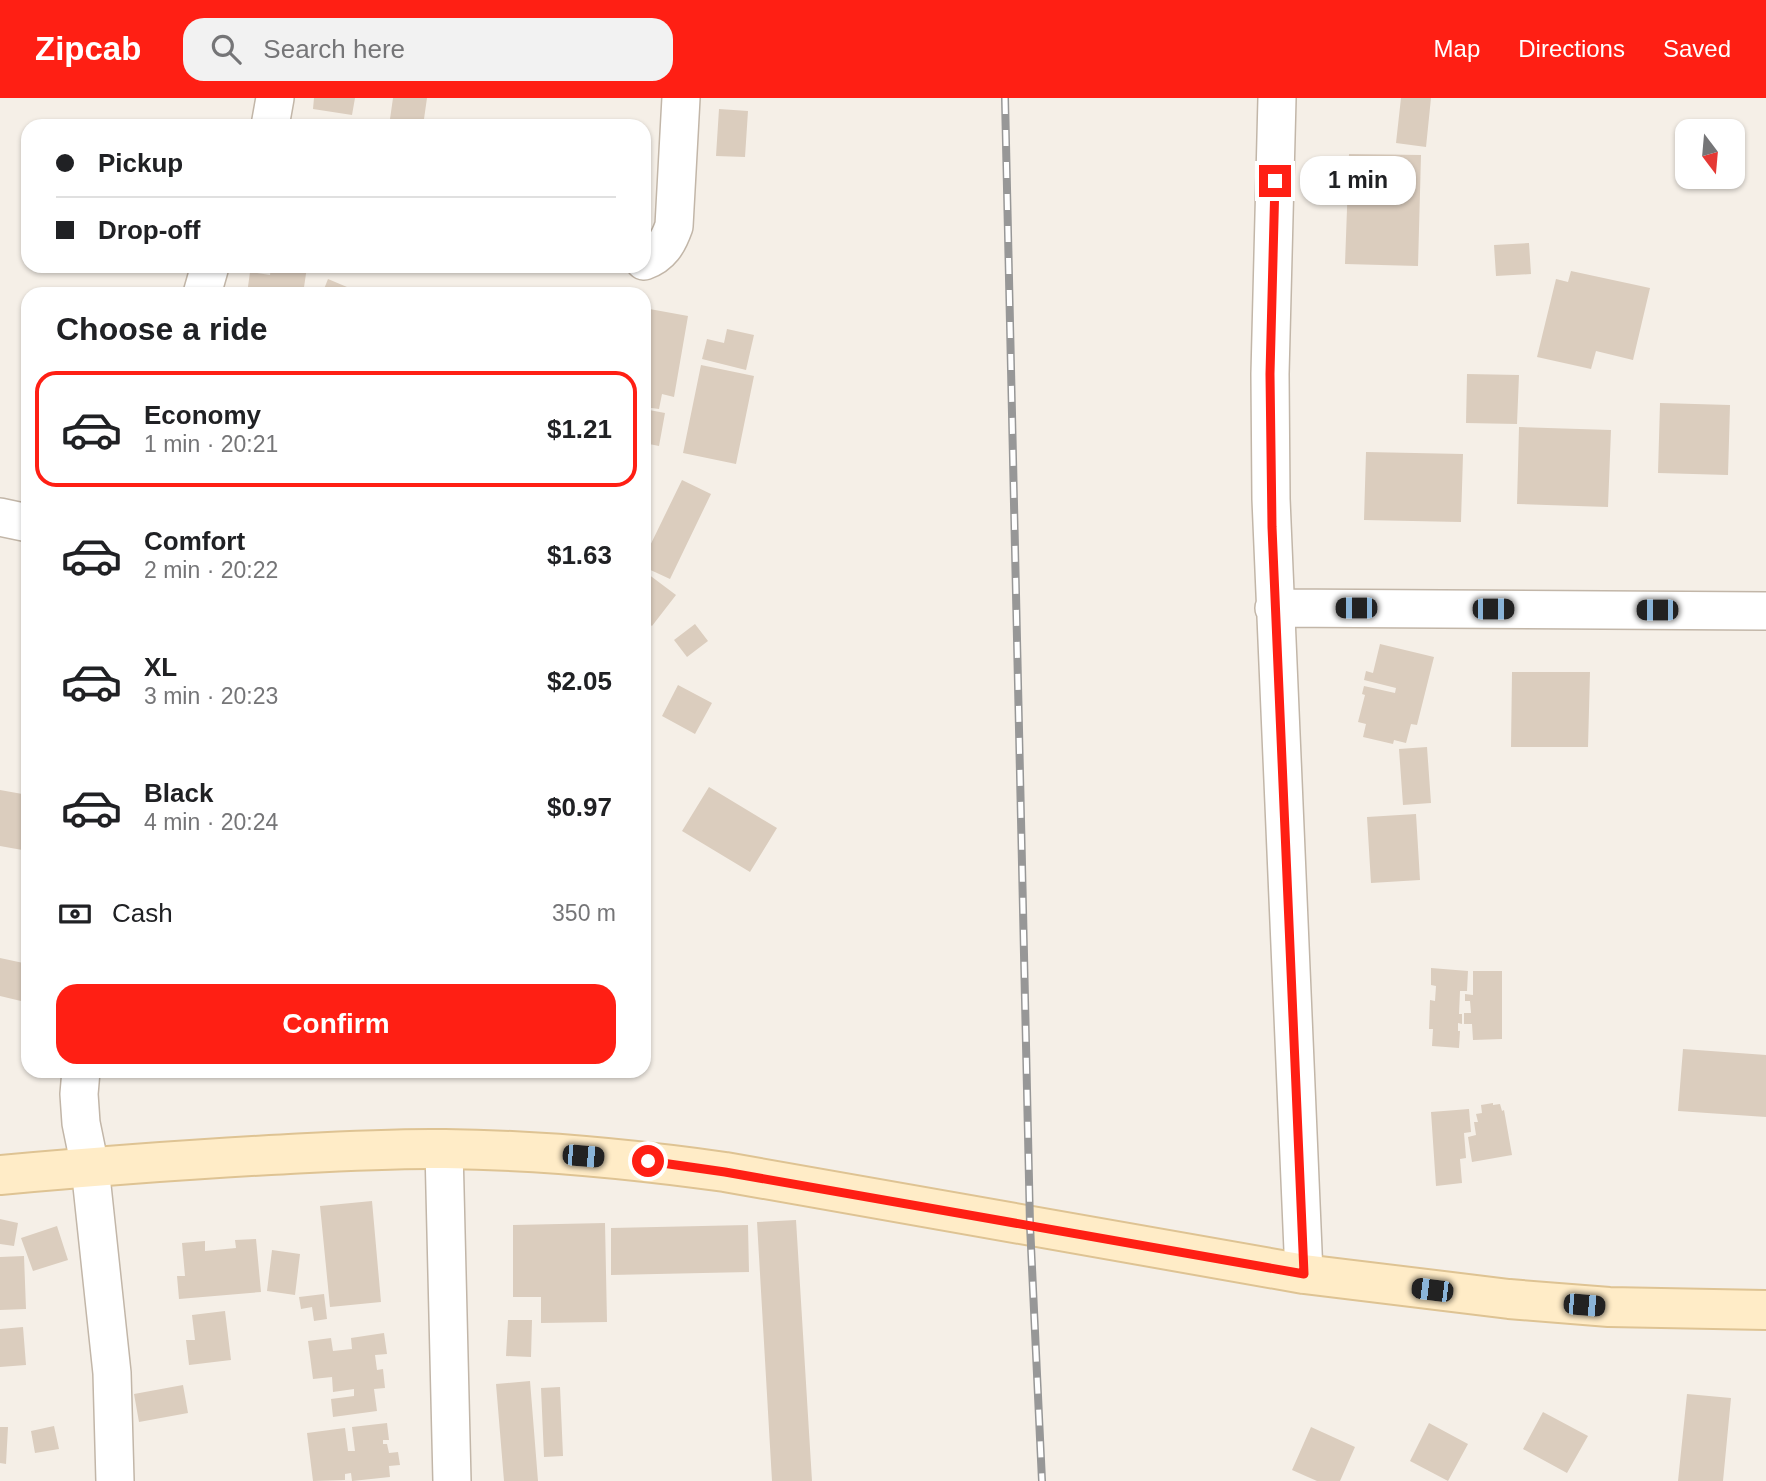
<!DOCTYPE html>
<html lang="en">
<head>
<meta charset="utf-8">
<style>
  body { margin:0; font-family:Arial,sans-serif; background:#f2f2f2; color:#202124; height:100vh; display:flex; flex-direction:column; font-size:26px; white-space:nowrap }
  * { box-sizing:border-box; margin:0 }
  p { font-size:23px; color:#757577 }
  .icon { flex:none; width:38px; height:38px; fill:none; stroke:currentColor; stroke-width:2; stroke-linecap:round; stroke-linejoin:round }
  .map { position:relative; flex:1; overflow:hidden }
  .panel { position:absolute; left:21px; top:189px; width:630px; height:791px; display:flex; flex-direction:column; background:#fff; border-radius:21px; box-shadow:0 2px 5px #0004 }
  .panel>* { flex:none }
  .top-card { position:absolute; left:21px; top:21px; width:630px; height:154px; border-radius:21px; box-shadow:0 2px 5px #0004; display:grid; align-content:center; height:154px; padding:0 35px; background:#fff }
  .needle { width:46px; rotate:164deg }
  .tools { position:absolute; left:1675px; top:21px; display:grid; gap:14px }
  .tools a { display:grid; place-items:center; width:70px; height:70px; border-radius:14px; background:#fff; box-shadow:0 2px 5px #0004; font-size:35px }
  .end { position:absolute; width:32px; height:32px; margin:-16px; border:9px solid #ff1f14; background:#fff; box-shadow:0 0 0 4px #fff }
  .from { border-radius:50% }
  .bubble { position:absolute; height:49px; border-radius:21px; background:#fff; box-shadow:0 2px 5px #0004; font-size:23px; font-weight:600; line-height:49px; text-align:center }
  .car { position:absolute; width:21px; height:42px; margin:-21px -10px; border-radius:9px; box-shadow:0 0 5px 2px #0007; background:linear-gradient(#222 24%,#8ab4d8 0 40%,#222 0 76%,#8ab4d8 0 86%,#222 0) }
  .top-card b { display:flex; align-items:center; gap:24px; height:66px; font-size:26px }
  .top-card b+b { border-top:2px solid #e0e0e0 }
  .top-card i { width:18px; height:18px; background:#202124 }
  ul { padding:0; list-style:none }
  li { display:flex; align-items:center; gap:21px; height:116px; margin:0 14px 10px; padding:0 21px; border:4px solid transparent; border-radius:21px }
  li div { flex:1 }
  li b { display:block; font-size:26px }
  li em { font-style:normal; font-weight:600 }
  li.current { border-color:#ff1f14 }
  li>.icon { width:63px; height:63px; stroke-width:1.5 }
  h2 { padding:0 35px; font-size:32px; line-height:84px }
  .pay { display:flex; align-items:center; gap:18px; height:77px; padding:0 35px; font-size:26px }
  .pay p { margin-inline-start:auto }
  .button { display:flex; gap:14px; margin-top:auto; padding:14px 35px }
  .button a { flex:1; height:80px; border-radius:21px; background:#ff1f14; color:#fff; font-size:28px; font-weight:600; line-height:80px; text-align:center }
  header { display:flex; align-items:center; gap:42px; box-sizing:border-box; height:98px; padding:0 35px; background:#ff1f14; color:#fff }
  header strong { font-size:33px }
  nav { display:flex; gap:38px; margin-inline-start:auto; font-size:24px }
  .search { width:490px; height:63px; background:#f2f2f2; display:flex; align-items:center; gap:18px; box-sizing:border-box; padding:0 24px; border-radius:21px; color:#757577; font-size:26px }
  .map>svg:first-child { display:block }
  .building { fill:#dbcdbe }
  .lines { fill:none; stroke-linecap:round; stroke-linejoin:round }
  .street-casing { stroke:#c2b6a8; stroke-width:40 }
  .secondary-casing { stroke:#dec393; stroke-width:42 }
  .street { stroke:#fff; stroke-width:37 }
  .secondary { stroke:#ffecc7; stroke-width:38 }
  .rail-casing { stroke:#979797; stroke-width:8 }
  .rail { stroke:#fff; stroke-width:5; stroke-dasharray:16; stroke-linecap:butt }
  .route { stroke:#ff1f14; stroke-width:9 }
</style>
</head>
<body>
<header>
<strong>Zipcab</strong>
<div class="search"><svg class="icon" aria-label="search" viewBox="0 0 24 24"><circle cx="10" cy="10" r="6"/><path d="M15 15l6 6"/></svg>Search here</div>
<nav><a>Map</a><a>Directions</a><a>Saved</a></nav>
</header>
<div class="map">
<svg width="1766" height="1383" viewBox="0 0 1766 1383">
  <rect width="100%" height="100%" fill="#f5efe7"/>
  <path class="building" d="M314,0h41l-3,17 -39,-6z
    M393,0h34l-4,28h-34z
    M1401,0h30l-5,49 -30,-4z
    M719,11l29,2 -3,46 -29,-1z
    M1349,56l72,1 -3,111 -73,-2z
    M1529,145l2,31 -35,2 -2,-31z
    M271,168l36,1 -4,27h-56l3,-22 20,3z
    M1571,173l79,17 -17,72 -37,-9 -5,18 -54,-12 19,-78 12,3z
    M328,181l19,8 -2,7h-23z
    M644,210l44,8 -14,81 -12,-3 -3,15 -15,-2z
    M727,231l27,6 -8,35 -44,-11 5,-20 17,4z
    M701,267l53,11 -18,88 -53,-11z
    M1467,276l52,1 -2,49 -51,-1z
    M1660,305l70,2 -2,70 -70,-2z
    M644,311l21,4 -6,33 -15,-3z
    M1519,329l92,3 -3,77 -91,-3z
    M1366,354l97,2 -2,68 -97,-2z
    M682,382l29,14 -41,85 -26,-12v-9z
    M644,473l32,24 -24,31 -8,-6z
    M695,526l13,17 -21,16 -13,-17z
    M1380,546l54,13 -17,68 -6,-1 -5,19 -12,-3 -1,4 -30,-7 3,-13 -8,-2 7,-27 -3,-1 2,-8 31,7 1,-5 -32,-8 2,-9 7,2z
    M1512,574h78l-2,75h-77z
    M678,587l34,18 -17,31 -33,-18z
    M1427,649l4,56 -28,2 -4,-56z
    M709,689l68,41 -27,44 -68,-41z
    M0,692l28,5v56l-28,-5z
    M1416,716l4,66 -49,3 -4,-66z
    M0,860l28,6 -7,37 -21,-5z
    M1431,870l37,3 -1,20h-7l-1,23h3v10l-4,-1v8h2l-1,17 -27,-2 1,-17h-4l1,-29 5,1 1,-15 -5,-1z
    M1473,873h29v68l-29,1 -1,-16h-8v-11h7l-1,-12h-5v-7l8,1z
    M1683,951l83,6v62l-88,-6z
    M1493,1005v2l7,-1 2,7 2,-1 8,45 -40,7 -4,-25 8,-2 -2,-13h4l-2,-8 6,-1 -1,-8z
    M1469,1011l2,23 -7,1 2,25 -6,1 2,24 -26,3 -5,-74z
    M372,1103l9,101 -51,5 -10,-101z
    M0,1121l18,4 -4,23 -14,-2z
    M796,1122l16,261h-40l-15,-259z
    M605,1125l2,99 -66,1v-26h-28v-72z
    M748,1127l1,47 -138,3v-47z
    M57,1128l11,34 -35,11 -12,-33z
    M256,1141l5,53 -82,7 -2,-23h8l-3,-33 23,-2v10l31,-3 -1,-8z
    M272,1152l28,4 -5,41 -28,-4z
    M24,1158l2,53 -26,1v-53z
    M324,1196l3,25 -13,2 -2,-14 -11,2 -2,-12z
    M225,1213l6,49 -42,5 -3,-25h9l-3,-25z
    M508,1222h24l-1,37 -25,-1z
    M23,1229l3,38 -26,2v-38z
    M384,1235l3,21 -12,1 2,15 6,-1 2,19 -11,1 3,22 -44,6 -2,-18 23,-3v-7l-21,3 -1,-15 -19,2 -5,-38 23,-3 2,13 19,-2 -1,-11z
    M530,1283l8,100h-34l-8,-97z
    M183,1287l5,28 -49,9 -5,-28z
    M560,1289l3,69 -19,1 -3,-69z
    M1687,1296l44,4 -8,83h-45z
    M1543,1314l45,24 -21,37 -44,-24z
    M387,1325l2,17h-6v4h4l2,9 9,-1 2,13 -11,1 1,11 -38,4 -1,-8 -6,1v6l-32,1 -6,-48 38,-5 3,23h7l-3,-24z
    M1429,1325l39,21 -20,37 -38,-20z
    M54,1328l5,23 -24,4 -4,-22z
    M0,1329h8l-2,37 -6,-1z
    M1311,1329l44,20 -15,34h-23l-25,-11z"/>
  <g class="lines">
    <defs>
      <path id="street" d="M1277,0l-7,276 1,125 33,775
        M270,28l5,-28
        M644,163c17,-6 24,-18 30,-35l7,-128
        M202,196l8,-28
        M0,419l28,6
        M1274,510l492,3
        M81,973l-2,23 2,29 9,44 22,206 3,108
        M444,1051l8,332"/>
      <path id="secondary" d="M0,1077c90,-8 180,-15 270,-20 58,-3 117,-7 175,-6 94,1 187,10 280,23l579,102 205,25 100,8 157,3"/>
    </defs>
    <use href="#street" class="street-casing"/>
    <use href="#secondary" class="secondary-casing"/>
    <use href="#street" class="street"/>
    <use href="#secondary" class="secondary"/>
    <defs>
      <path id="rail" d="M1005,0l25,1127 12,256"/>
    </defs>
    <use href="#rail" class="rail-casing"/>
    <use href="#rail" class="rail"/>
  </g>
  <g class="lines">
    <path class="route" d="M648,1063l77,11 579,102 -32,-747 -2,-153 5,-193"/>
  </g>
</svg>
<div class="tools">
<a><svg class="needle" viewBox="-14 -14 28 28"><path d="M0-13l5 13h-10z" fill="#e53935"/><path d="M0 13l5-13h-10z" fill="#757577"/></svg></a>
</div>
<i class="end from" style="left:648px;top:1063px"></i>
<i class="end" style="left:1275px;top:83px"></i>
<div class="bubble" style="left:1300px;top:58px;width:116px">1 min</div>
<i class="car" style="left:1356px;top:510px;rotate:270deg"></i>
<i class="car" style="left:1493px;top:511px;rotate:90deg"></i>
<i class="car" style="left:1657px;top:512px;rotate:270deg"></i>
<i class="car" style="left:583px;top:1058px;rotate:95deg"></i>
<i class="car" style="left:1432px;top:1192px;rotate:277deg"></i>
<i class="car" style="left:1584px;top:1207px;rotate:95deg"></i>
<div class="top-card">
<b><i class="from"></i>Pickup</b>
<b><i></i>Drop-off</b>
</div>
<section class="panel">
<h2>Choose a ride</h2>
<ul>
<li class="current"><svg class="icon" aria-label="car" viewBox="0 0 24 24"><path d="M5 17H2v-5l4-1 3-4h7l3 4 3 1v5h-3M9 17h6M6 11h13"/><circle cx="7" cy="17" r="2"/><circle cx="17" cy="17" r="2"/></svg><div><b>Economy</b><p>1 min · 20:21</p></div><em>$1.21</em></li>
<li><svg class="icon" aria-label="car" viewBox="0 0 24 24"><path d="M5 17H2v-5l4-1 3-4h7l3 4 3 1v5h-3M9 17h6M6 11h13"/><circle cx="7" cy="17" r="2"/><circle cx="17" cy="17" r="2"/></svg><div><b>Comfort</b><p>2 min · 20:22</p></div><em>$1.63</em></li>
<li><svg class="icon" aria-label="car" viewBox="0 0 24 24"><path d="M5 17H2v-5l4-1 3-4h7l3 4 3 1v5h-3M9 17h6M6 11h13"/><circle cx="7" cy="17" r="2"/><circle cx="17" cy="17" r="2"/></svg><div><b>XL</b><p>3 min · 20:23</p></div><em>$2.05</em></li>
<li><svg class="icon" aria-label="car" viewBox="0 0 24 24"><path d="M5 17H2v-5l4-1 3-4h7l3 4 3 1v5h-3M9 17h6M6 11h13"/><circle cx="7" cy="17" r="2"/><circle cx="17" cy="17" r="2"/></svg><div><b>Black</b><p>4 min · 20:24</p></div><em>$0.97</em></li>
</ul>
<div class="pay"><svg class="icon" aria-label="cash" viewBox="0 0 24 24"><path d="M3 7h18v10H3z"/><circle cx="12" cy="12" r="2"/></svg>Cash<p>350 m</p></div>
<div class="button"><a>Confirm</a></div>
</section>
</div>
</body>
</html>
